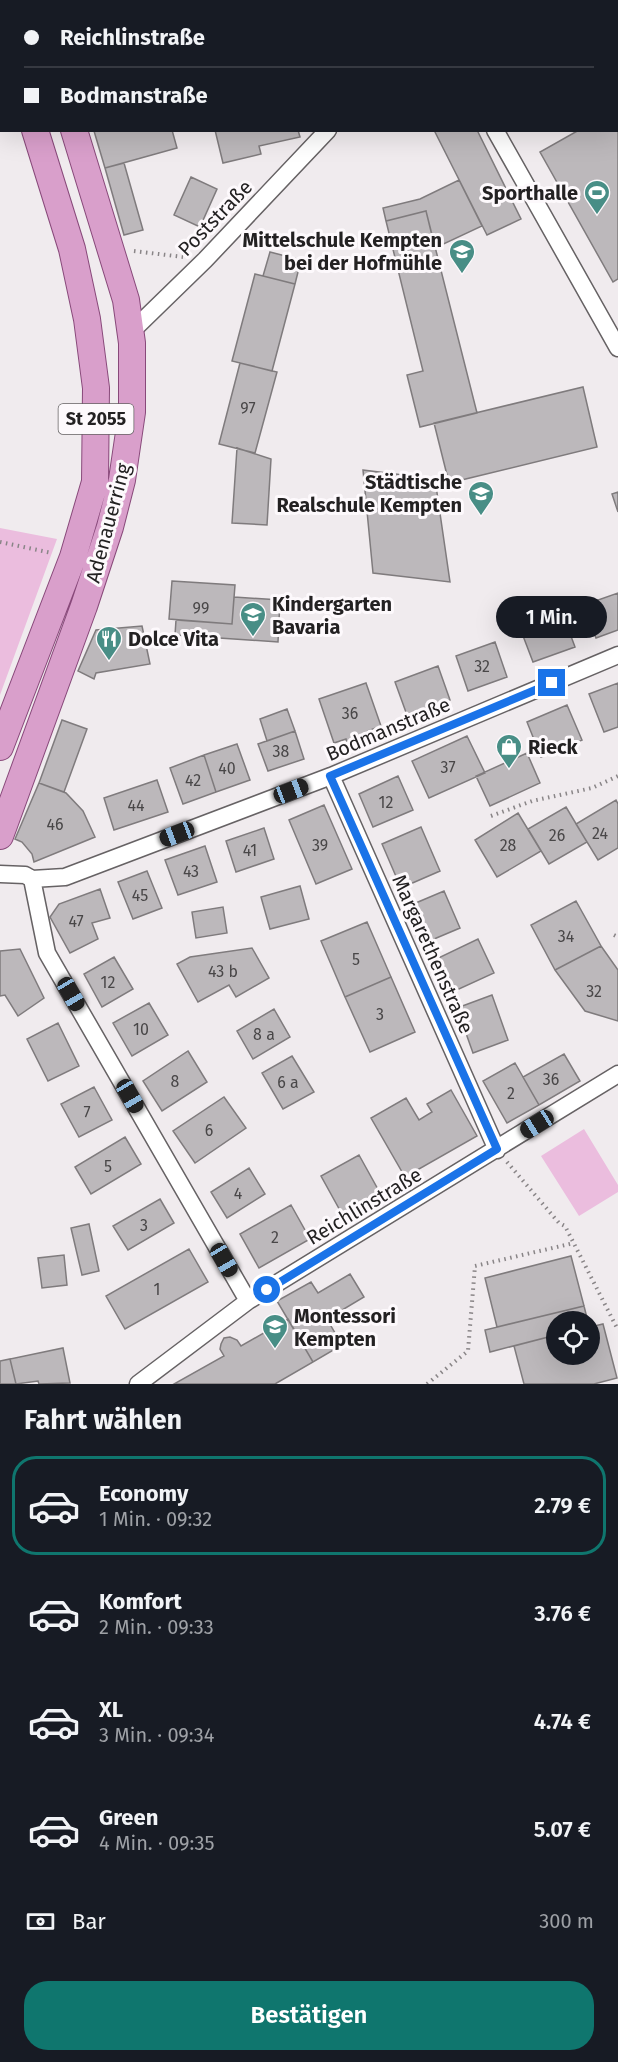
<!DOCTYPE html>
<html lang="de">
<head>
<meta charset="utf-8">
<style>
  body { margin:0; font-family:"Fira Sans",sans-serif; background:#242831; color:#f1f3f6; height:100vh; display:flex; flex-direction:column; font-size:22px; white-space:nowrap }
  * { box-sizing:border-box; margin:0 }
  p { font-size:20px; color:#9ea1a6 }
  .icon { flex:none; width:33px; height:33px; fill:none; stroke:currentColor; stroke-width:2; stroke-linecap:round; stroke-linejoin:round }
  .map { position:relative; height:1384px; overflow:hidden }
  .drawer { display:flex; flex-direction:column; background:#171b24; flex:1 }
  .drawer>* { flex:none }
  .hud { position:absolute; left:0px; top:0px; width:618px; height:132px; box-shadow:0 6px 24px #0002; display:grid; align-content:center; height:132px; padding:0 24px; background:#171b24 }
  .fabs { position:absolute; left:546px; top:1311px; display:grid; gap:12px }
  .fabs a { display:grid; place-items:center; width:54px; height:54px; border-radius:50%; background:#171b24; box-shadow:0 6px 24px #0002; font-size:30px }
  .end { position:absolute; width:27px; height:27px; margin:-14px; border:8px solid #1a73e8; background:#fff; box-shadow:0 0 0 3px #fff }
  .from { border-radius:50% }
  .bubble { position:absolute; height:42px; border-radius:21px; background:#171b24; box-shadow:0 6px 24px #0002; font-size:20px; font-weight:600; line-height:42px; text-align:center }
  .car { position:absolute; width:18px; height:36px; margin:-18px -9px; border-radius:8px; box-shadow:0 0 4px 2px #0007; background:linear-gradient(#222 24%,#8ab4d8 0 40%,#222 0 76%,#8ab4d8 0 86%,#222 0) }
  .hud b { display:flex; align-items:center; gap:21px; height:57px; font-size:22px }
  .hud b+b { border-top:2px solid #363941 }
  .hud i { width:15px; height:15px; background:#f1f3f6 }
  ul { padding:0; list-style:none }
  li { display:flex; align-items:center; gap:18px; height:99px; margin:0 12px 9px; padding:0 12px; border:3px solid transparent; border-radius:24px }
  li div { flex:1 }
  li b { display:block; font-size:22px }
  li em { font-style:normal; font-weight:600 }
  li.on { border-color:#0f766e }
  li>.icon { width:54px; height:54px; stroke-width:1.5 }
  h2 { padding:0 24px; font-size:27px; line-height:72px }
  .pay { display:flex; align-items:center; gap:15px; height:66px; padding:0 24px; font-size:22px }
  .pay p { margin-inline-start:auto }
  .action { display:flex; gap:12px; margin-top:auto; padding:12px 24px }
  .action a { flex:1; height:69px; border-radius:24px; background:#0f766e; color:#fff; font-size:24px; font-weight:600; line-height:69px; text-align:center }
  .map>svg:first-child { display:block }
  .green { fill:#ebbdde }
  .building { fill:#bcb8bb; stroke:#7f7b7d; stroke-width:1.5 }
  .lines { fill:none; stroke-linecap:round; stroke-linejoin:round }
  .street-casing { stroke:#666264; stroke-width:19 }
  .primary-casing { stroke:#88497a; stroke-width:28 }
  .path { stroke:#898587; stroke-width:4; stroke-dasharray:1.5 4.5; stroke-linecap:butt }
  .street { stroke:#fff; stroke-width:16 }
  .primary { stroke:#d99fcb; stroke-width:26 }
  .route { stroke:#1a73e8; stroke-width:8 }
  .labels { text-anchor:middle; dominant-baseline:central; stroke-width:6; stroke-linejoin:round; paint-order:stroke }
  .number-label { font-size:16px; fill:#494748 }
  .shield { fill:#fdf9fc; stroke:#646263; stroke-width:1.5 }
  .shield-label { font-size:18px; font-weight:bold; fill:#232122 }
  .poi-label { font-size:20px; font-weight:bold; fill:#232122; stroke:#fdf9fc; text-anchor:start }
  .street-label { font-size:20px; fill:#232122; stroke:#fdf9fc }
</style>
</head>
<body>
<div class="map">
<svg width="618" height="1384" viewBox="0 0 618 1384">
  <rect width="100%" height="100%" fill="#f0ebee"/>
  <path class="green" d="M0,528l57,11 -57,156z
    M584,1129l34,56v7l-39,24 -38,-60z"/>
  <path class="building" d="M54,0h59v2h-59z
    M282,0h111v2h-111z
    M618,108v171l-5,3 -73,-130 39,-22h37z
    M97,130h75l5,18 -72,20 -11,-37z
    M215,130h83l2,7 -41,9 2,8 -38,9z
    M434,130h43l44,89 -34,16z
    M124,163l19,67 -19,5 -19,-67z
    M191,177l26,12 -17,38 -26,-12z
    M459,180l23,46 -47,22 -9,-37 -40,10 -3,-13 37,-9z
    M426,211l51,202 -57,14 -13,-52 16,-4 -37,-150z
    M270,252l31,8 -6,24 -32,-8z
    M255,274l40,10 -23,87 -40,-10z
    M240,363l37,9 -22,81 -36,-9z
    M583,387l14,60 -148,36 -15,-60z
    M237,448l34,11 -4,66 -35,-2z
    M363,470l72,9 15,103 -77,-9z
    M618,492v20l-6,-18z
    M172,581l63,4 -3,39 -63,-5z
    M618,593v37l-22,8 -12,-33z
    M234,597l46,3 -2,42 -103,-7 1,-15 56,4z
    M562,612l13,35 -42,15 -13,-34z
    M142,626l8,38 -54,9 -2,6 -16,-8 18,-41z
    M495,642l12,35 -39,14 -12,-35z
    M438,666l12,34 -43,15 -12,-33z
    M366,683l15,43 -13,5 2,5 -23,7 -1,-4 -12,4 -15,-44z
    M618,683v44l-14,5 -15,-38z
    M567,705l15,35 -41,17 -14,-35z
    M287,709l8,22 -28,10 -7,-22z
    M62,720l25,9 -23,63 -25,-9z
    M295,731l9,28 -36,12 -10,-27z
    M467,736l18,37 -56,25 -17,-37z
    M237,744l13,36 -34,12 -12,-37z
    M527,753l13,30 -50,23 -14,-30z
    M204,755l12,37 -33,12 -13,-36z
    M398,776l15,34 -40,17 -14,-33z
    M157,780l11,32 -54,18 -10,-32z
    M39,783l27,10 17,18 12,26 -61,25 -2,-8 -10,-12 -7,-3z
    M616,800l2,4v44l-20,12 -22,-36z
    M324,805l28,64 -36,15 -27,-64z
    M566,807l21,35 -38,22 -21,-35z
    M518,813l23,38 -44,26 -22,-37z
    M421,827l19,44 -39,17 -19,-44z
    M264,828l10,31 -38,13 -10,-31z
    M205,846l12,36 -39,13 -13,-35z
    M147,871l15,37 -29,11 -15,-37z
    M300,886l9,33 -39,10 -9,-32z
    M100,889l10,29 -18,5 6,16 -28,14 -20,-36 9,-13z
    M444,891l16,37 -33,14 -16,-37z
    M576,901l25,45 -46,24 -24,-45z
    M223,907l4,26 -31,5 -4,-26z
    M367,922l24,55 -46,20 -24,-56z
    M478,939l16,34 -46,21 -16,-33z
    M601,946l17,24v51l-33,-10 -30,-41z
    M252,948l17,30 -33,19 -7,-12 -31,17 -21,-38 13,-7z
    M20,949l24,49 -26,18 -13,-21 -5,1v-45z
    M114,957l19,32 -31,18 -18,-33z
    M391,977l24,55 -45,20 -25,-55z
    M492,995l16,45 -35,13 -16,-45z
    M149,1003l19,32 -36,21 -19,-33z
    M274,1009l16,28 -37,22 -16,-28z
    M58,1023l21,43 -31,15 -21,-42z
    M188,1051l19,31 -45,29 -19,-30z
    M564,1054l16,27 -41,24 -16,-28z
    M292,1056l22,36 -31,17 -21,-36z
    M515,1063l24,42 -32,18 -24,-42z
    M94,1087l18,33 -33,17 -18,-33z
    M451,1090l26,46 -72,41 -34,-59 35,-20 13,22 13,-8 -5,-8z
    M224,1097l22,31 -51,35 -22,-32z
    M125,1137l16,27 -50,30 -16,-27z
    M359,1155l21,38 -38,21 -21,-38z
    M249,1168l16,26 -38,24 -16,-26z
    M160,1199l14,24 -46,27 -15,-24z
    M291,1205l19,34 -51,29 -19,-34z
    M89,1224l10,47 -17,4 -11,-47z
    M189,1249l19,33 -83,47 -19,-33z
    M64,1255l3,30 -25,3 -4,-30z
    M571,1256l13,50 -87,21 -12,-49z
    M350,1274l14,23 -37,22 15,26 -29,17 -36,-61 34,-19 7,11z
    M584,1306l4,16h-32v13l-66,17 -5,-22z
    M288,1319l25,43 -38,22h-101l50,-28 -4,-7 1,-5 3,-6 6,-1 7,3 4,6z
    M603,1324l14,54 -23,6h-70l-10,-38 42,-11v19h34v-27z
    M63,1348l7,35 -31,1 -1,-3 -22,3 -6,-25z
    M10,1359l6,25h-16v-23z"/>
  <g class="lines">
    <defs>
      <path id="street" d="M179,2l5,-2
        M440,2l1,-2
        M0,51l2,-1
        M495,130l123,218
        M131,332l74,-72 123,-130
        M331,776l166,374
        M0,874l25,1 7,4 33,-2 266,-101 287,-121
        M32,879l15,74 201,348
        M138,1384l110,-83 370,-227"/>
      <path id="primary" d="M34,0v2
        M0,14l2,6
        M0,747l73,-190 22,-75 1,-94 -9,-69 -15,-70 -37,-119
        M0,836l84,-230 26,-79 12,-47 10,-68v-69l-6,-43 -52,-170"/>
    </defs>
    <use href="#street" class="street-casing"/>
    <use href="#primary" class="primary-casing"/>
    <path class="path" d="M118,0v2
      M134,251l49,6
      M0,542l52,11
      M491,816l41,-15 60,-13 26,-12
      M614,935l4,2
      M507,1162l52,61 6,3 53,104
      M427,1384l41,-33 7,-85 99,-23"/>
    <use href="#street" class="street"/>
    <use href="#primary" class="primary"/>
  </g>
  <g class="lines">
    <path class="route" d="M267,1290l230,-141 -167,-373 222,-93"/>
  </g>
  <defs>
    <symbol id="stadium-pin" viewBox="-11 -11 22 30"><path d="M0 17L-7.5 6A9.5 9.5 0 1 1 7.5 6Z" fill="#488e86" stroke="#fdf9fc"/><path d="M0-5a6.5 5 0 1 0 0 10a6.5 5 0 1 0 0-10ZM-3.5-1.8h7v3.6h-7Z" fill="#fff"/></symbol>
    <symbol id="school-pin" viewBox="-11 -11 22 30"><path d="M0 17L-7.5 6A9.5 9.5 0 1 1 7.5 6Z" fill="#488e86" stroke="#fdf9fc"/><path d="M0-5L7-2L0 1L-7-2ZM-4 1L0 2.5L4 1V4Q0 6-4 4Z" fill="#fff"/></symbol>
    <symbol id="restaurant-pin" viewBox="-11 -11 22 30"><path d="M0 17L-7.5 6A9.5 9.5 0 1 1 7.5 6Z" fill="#488e86" stroke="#fdf9fc"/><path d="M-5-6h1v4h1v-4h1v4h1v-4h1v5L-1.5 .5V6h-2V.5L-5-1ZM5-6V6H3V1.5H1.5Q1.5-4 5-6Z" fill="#fff"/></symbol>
    <symbol id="shop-pin" viewBox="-11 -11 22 30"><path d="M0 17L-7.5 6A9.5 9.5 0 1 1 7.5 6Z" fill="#488e86" stroke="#fdf9fc"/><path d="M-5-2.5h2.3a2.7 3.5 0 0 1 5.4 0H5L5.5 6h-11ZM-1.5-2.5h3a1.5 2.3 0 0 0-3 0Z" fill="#fff"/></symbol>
  </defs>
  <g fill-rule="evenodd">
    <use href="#stadium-pin" x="582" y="178" width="30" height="40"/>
    <use href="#school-pin" x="447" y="237" width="30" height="40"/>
    <use href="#school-pin" x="466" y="479" width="30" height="40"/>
    <use href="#school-pin" x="238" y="600" width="30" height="40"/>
    <use href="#restaurant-pin" x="94" y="624" width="30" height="40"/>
    <use href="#shop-pin" x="494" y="732" width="30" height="40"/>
    <use href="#school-pin" x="260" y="1312" width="30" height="40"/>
  </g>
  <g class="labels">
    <g class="number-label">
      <text x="248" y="408">97</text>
      <text x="201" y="608">99</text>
      <text x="482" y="666">32</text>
      <text x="350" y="713">36</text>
      <text x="281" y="751">38</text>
      <text x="448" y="767">37</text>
      <text x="227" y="768">40</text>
      <text x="193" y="780">42</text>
      <text x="386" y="802">12</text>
      <text x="136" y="805">44</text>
      <text x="55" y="824">46</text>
      <text x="600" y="833">24</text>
      <text x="557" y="835">26</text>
      <text x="320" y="845">39</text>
      <text x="508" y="845">28</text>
      <text x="250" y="850">41</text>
      <text x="191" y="871">43</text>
      <text x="140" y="895">45</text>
      <text x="76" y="921">47</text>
      <text x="566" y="936">34</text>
      <text x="356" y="959">5</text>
      <text x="223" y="971">43 b</text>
      <text x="108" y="982">12</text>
      <text x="594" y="991">32</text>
      <text x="380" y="1014">3</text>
      <text x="141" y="1029">10</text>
      <text x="264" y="1034">8 a</text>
      <text x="551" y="1079">36</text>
      <text x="175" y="1081">8</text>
      <text x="288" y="1082">6 a</text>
      <text x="511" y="1093">2</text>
      <text x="87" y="1112">7</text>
      <text x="209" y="1130">6</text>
      <text x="108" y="1166">5</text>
      <text x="238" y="1193">4</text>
      <text x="144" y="1225">3</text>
      <text x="275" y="1237">2</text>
      <text x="157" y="1289">1</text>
    </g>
    <rect class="shield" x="58.5" y="404" width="75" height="30" rx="4.5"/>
    <g class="shield-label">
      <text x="96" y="419">St 2055</text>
    </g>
    <g class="poi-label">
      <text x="578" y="193" text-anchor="end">Sporthalle</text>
      <text x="442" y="240" text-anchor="end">Mittelschule Kempten<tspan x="442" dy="23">bei der Hofmühle</tspan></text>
      <text x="462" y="482" text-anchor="end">Städtische<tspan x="462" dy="23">Realschule Kempten</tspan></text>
      <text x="272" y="604">Kindergarten<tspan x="272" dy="23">Bavaria</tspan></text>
      <text x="128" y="639">Dolce Vita</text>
      <text x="528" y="747">Rieck</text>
      <text x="294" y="1316">Montessori<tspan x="294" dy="23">Kempten</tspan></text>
    </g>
    <g class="street-label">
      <text transform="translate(215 218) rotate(-46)">Poststraße</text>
      <text transform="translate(108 523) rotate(-75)">Adenauerring</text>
      <text transform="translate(388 729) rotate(-23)">Bodmanstraße</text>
      <text transform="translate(433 954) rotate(66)">Margarethenstraße</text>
      <text transform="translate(364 1206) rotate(-31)">Reichlinstraße</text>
    </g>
  </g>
</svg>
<div class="fabs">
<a><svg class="icon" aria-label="locate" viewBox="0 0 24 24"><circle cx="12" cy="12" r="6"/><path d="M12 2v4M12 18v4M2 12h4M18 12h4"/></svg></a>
</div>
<i class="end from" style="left:267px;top:1290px"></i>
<i class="end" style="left:552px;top:683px"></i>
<div class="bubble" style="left:496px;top:596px;width:111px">1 Min.</div>
<i class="car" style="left:291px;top:791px;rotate:69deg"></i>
<i class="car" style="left:177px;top:834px;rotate:249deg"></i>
<i class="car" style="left:71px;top:994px;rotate:150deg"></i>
<i class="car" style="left:130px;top:1096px;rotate:150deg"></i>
<i class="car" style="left:537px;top:1124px;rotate:238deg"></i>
<i class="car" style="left:224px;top:1260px;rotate:150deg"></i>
<div class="hud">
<b><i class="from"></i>Reichlinstraße</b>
<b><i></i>Bodmanstraße</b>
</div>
</div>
<section class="drawer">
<h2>Fahrt wählen</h2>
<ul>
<li class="on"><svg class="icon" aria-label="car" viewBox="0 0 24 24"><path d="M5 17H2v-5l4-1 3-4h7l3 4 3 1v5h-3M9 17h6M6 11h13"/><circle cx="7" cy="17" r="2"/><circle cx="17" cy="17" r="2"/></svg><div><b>Economy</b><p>1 Min. · 09:32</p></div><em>2.79 €</em></li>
<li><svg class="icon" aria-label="car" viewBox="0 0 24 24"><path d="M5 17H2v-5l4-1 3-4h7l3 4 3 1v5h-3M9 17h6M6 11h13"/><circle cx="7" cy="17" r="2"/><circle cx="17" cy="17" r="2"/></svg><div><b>Komfort</b><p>2 Min. · 09:33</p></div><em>3.76 €</em></li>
<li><svg class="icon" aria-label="car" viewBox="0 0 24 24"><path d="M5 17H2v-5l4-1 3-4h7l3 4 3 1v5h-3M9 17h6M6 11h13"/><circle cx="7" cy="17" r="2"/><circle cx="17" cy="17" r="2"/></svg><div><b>XL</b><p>3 Min. · 09:34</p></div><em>4.74 €</em></li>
<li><svg class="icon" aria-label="car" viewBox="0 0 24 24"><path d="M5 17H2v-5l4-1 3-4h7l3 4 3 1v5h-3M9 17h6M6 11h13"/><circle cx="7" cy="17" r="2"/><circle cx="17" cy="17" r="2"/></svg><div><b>Green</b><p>4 Min. · 09:35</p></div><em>5.07 €</em></li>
</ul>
<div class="pay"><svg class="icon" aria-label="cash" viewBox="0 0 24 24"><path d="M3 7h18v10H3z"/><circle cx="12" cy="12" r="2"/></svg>Bar<p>300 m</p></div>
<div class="action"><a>Bestätigen</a></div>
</section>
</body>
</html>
